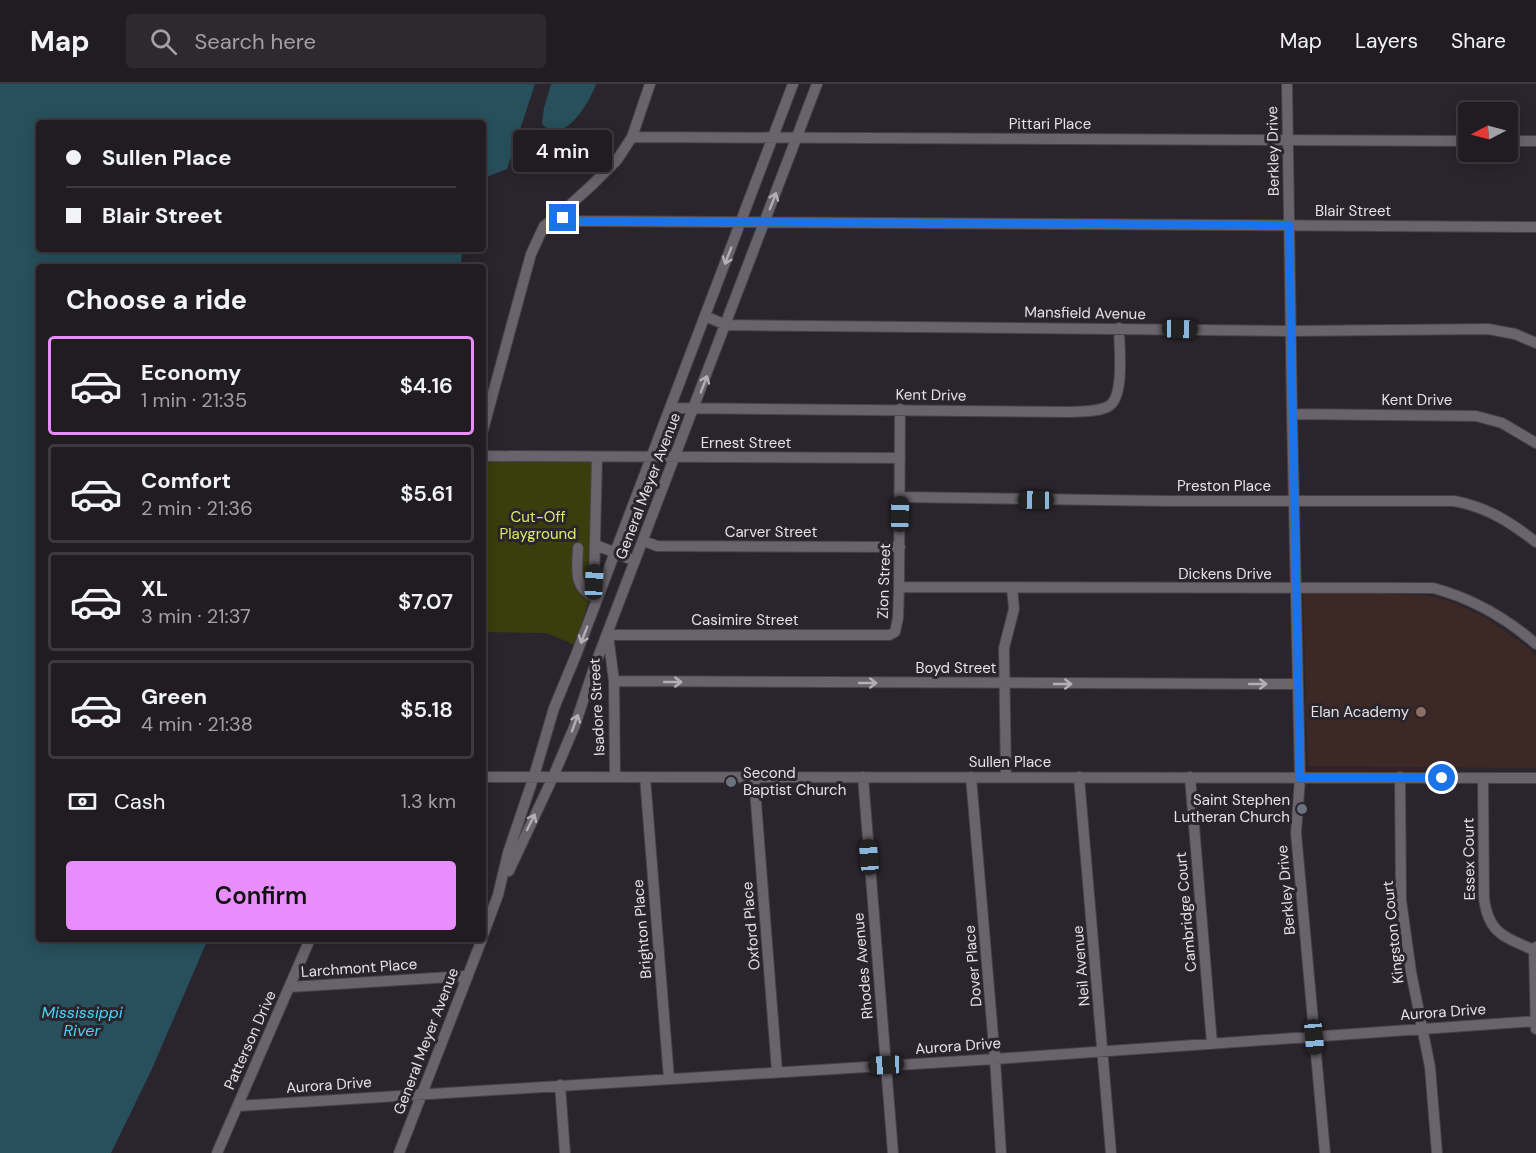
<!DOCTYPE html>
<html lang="en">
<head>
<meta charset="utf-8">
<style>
  body { margin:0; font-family:"DM Sans",sans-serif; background:#2d292e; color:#f1f3f6; height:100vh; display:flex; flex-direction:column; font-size:22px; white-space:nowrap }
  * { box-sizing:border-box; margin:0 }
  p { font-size:20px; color:#a2a1a5 }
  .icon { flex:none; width:33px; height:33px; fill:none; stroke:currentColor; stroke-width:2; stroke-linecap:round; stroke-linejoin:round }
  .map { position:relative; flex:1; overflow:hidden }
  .side { position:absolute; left:36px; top:180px; width:450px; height:678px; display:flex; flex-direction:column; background:#201c21; border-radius:6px; box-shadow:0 3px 15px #0003,0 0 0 2px #3d3a3f }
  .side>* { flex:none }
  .hud { position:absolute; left:36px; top:36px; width:450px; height:132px; border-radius:6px; box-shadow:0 3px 15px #0003,0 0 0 2px #3d3a3f; display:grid; align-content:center; height:132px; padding:0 30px; background:#201c21 }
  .needle { width:39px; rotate:264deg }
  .tools { position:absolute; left:1458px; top:18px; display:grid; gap:12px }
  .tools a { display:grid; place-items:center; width:60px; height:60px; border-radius:6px; background:#201c21; box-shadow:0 3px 15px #0003,0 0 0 2px #3d3a3f; font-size:30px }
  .end { position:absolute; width:27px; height:27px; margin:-14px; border:8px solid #1a73e8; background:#fff; box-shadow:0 0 0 3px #fff }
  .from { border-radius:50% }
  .bubble { position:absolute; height:42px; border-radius:6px; background:#201c21; box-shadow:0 3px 15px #0003,0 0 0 2px #3d3a3f; font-size:20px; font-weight:600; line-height:42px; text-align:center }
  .car { position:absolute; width:18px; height:36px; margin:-18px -9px; border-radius:8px; box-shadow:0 0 4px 2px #0007; background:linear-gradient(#222 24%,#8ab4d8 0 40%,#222 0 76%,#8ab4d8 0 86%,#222 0) }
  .hud b { display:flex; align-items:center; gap:21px; height:57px; font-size:22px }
  .hud b+b { border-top:2px solid #3d3a3f }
  .hud i { width:15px; height:15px; background:#f1f3f6 }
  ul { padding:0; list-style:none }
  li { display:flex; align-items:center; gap:18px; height:99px; margin:0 12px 9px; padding:0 18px; border:3px solid #3d3a3f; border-radius:6px }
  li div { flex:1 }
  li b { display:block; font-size:22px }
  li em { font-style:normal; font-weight:600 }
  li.selected { border-color:#e98dfd }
  li>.icon { width:54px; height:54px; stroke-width:1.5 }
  h2 { padding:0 30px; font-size:27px; line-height:72px }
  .pay { display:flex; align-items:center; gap:15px; height:66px; padding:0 30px; font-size:22px }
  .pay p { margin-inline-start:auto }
  .cta { display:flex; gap:12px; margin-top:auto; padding:12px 30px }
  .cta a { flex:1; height:69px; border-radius:6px; background:#e98dfd; color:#111; font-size:24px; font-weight:600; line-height:69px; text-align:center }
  header { display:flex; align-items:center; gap:36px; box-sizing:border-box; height:84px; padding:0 30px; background:#201c21; border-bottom:2px solid #3d3a3f }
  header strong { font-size:28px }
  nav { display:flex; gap:33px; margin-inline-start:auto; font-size:21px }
  .search { width:420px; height:54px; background:#2d292e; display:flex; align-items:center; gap:15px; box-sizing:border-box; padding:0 21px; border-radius:6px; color:#a2a1a5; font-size:22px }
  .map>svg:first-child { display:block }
  .education { fill:#3c2925 }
  .green { fill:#393e0d }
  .water { fill:#27505c }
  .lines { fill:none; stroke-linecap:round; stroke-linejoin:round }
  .minor-casing { stroke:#454146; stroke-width:12 }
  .minor { stroke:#69646b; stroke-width:10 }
  .oneway { stroke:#b3b0b5 }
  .route { stroke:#1a73e8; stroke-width:8 }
  .education-dot { fill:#8d6e63; stroke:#2a252c; stroke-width:2 }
  .worship-dot { fill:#6b7280; stroke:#2a252c; stroke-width:2 }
  .labels { text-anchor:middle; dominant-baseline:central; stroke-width:6; stroke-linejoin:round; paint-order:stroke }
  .street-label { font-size:15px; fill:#e5e2e6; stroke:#2a252c }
  .park-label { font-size:15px; fill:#ddeb66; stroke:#2a252c }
  .poi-label { font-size:15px; fill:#e5e2e6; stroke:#2a252c; text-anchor:end }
  .water-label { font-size:16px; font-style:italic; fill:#4ad3f7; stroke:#2a252c }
</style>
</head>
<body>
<header>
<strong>Map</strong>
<div class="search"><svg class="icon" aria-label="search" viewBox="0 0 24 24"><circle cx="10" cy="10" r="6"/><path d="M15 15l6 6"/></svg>Search here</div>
<nav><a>Map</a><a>Layers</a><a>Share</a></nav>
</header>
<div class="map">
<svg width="1536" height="1069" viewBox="0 0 1536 1069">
  <rect width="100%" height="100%" fill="#2a252c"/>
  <path class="education" d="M1303,508l123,3 26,7 29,13 48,33 7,9v111l-228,-2z"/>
  <path class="green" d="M483,375l111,1 -2,131 -17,54 -28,-12 -64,-1z"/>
  <path class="water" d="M0,0h535l-28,85 -21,8 -3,8v-62h-444v126h424l-3,18h-421v672h169l-57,132 -40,82h-111z
    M551,0h45c-6,17 -32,64 -54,40l2,-16z"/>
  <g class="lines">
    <defs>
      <path id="minor" d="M1287,0l5,330 8,364 -4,55 29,320
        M632,53l836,4
        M1508,57h28
        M559,131l8,5 10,1 959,6
        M705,232l21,9 564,6 198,-2 27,5 21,9
        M670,324l402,4c11,-1 27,0 37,-6 16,-10 10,-60 10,-78
        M1292,330l184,2 26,7 34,20
        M483,346l48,-176 13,-28 15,-11 34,-31 24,-24 15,-23 18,-53
        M483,372l417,2
        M597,373l-3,125 3,16
        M900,413l268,4h286c33,6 56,21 82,41
        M644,457l13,5 243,1
        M596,461l39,16
        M578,464c-1,23 -5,40 19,51
        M899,503l534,1c38,10 73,30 103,56
        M614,597l684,3
        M483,693l1053,1
        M615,693l-1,-96 -6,-46h281l6,-3 3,-14 1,-31 1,-178
        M645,693l24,302
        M754,693l23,294
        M863,693l30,376
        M971,693l24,282 6,94
        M1006,693l-2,-129 10,-39 -2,-21
        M1079,693l32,376
        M1190,693l22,267
        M1400,693l1,123 10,72 19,95 7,86
        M1483,694l1,120c4,35 20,39 50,52
        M509,787l44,-94 22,-52 20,-60 222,-581
        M483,851l15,-40 10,-42 26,-77 20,-68 22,-53 217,-571
        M1536,863l-2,3 2,79
        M290,903l177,-11
        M560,1001l5,68
        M238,1022l757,-47 541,-38
        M217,1069l93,-214
        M399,1069l83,-214"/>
    </defs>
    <use href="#minor" class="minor-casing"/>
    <use href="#minor" class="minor"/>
  </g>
  <defs><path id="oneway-shaft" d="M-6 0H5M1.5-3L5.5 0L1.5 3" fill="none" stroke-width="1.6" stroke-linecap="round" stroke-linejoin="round" transform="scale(1.5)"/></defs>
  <g class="oneway">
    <use href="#oneway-shaft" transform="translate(773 117) rotate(-69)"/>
    <use href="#oneway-shaft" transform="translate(728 172) rotate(111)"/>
    <use href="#oneway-shaft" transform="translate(704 300) rotate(-69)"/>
    <use href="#oneway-shaft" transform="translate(584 551) rotate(111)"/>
    <use href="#oneway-shaft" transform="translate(673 598)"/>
    <use href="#oneway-shaft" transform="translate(868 599)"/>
    <use href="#oneway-shaft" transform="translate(1063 600)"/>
    <use href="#oneway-shaft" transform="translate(1258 600)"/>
    <use href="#oneway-shaft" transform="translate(575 639) rotate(-70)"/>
    <use href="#oneway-shaft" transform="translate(531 738) rotate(-64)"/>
  </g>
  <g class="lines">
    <path class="route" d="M563,134l14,3 712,4 11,553h142"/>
  </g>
  <circle class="education-dot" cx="1421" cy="628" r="6"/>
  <g class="worship-dot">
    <circle cx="731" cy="698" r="6"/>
    <circle cx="1302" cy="725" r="6"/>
  </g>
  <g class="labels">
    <g class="street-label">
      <text x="1050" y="40">Pittari Place</text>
      <text transform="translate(1273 67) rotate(-91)">Berkley Drive</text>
      <text x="1353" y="127">Blair Street</text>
      <text transform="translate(1085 229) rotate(1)">Mansfield Avenue</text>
      <text transform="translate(931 311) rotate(1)">Kent Drive</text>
      <text x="1417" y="316">Kent Drive</text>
      <text x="746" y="359">Ernest Street</text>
      <text transform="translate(648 402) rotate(-69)">General Meyer Avenue</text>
      <text x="1224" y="402">Preston Place</text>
      <text x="771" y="448">Carver Street</text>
      <text x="1225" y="490">Dickens Drive</text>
      <text transform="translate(884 497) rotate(-88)">Zion Street</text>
      <text x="745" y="536">Casimire Street</text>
      <text x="956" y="584">Boyd Street</text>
      <text transform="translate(597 623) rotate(-93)">Isadore Street</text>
      <text x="1010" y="678">Sullen Place</text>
      <text transform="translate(1469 775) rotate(-91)">Essex Court</text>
      <text transform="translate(1286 806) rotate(-95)">Berkley Drive</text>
      <text transform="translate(1186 828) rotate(-95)">Cambridge Court</text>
      <text transform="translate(751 842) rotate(-95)">Oxford Place</text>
      <text transform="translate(642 845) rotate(-95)">Brighton Place</text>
      <text transform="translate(1393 848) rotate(-96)">Kingston Court</text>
      <text transform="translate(863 882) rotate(-95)">Rhodes Avenue</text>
      <text transform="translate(973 882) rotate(-95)">Dover Place</text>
      <text transform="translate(1081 882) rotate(-95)">Neil Avenue</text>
      <text transform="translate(359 884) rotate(-4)">Larchmont Place</text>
      <text transform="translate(1443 928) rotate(-4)">Aurora Drive</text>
      <text transform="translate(250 956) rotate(-66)">Patterson Drive</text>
      <text transform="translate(426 957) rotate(-69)">General Meyer Avenue</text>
      <text transform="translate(958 962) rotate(-4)">Aurora Drive</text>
      <text transform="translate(329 1001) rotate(-4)">Aurora Drive</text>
    </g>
    <g class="park-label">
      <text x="538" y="433">Cut-Off<tspan x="538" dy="17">Playground</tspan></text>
    </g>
    <g class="poi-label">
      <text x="1409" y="628">Elan Academy</text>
      <text x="743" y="689" text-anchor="start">Second<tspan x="743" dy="17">Baptist Church</tspan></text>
      <text x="1290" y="716">Saint Stephen<tspan x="1290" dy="17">Lutheran Church</tspan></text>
    </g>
    <g class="water-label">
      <text x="82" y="928">Mississippi<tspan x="82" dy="18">River</tspan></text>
    </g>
  </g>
</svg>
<div class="tools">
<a><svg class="needle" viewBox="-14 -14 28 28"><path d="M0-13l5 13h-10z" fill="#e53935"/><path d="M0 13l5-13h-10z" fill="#a2a1a5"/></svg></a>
</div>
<i class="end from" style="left:1442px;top:694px"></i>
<i class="end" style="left:563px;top:134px"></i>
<div class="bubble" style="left:513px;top:46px;width:99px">4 min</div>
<i class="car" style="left:1180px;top:245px;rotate:91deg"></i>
<i class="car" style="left:1036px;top:416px;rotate:271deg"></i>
<i class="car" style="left:900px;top:430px;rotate:1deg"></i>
<i class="car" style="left:594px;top:498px;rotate:3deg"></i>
<i class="car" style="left:869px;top:773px;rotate:355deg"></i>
<i class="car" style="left:1314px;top:953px;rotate:175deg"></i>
<i class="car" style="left:886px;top:981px;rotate:267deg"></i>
<div class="hud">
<b><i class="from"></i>Sullen Place</b>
<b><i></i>Blair Street</b>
</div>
<section class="side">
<h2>Choose a ride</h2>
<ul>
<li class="selected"><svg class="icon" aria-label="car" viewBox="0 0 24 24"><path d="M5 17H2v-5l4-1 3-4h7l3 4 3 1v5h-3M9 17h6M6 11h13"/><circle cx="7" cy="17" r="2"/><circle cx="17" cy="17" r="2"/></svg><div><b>Economy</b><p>1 min · 21:35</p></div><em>$4.16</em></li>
<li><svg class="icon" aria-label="car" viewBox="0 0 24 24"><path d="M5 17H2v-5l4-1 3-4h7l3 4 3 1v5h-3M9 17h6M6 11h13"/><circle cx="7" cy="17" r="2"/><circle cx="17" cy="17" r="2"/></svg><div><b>Comfort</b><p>2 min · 21:36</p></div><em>$5.61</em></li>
<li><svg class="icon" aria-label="car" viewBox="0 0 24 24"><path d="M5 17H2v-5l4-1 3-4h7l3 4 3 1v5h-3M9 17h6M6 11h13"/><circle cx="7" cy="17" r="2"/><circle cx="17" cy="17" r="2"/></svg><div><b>XL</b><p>3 min · 21:37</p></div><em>$7.07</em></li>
<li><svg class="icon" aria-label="car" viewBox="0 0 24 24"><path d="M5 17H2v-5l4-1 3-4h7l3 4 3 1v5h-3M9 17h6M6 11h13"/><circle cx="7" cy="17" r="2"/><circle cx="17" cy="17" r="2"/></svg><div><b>Green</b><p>4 min · 21:38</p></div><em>$5.18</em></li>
</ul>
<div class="pay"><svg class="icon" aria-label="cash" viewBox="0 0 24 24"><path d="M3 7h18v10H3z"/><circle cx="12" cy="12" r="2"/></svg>Cash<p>1.3 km</p></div>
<div class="cta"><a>Confirm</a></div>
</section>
</div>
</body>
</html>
